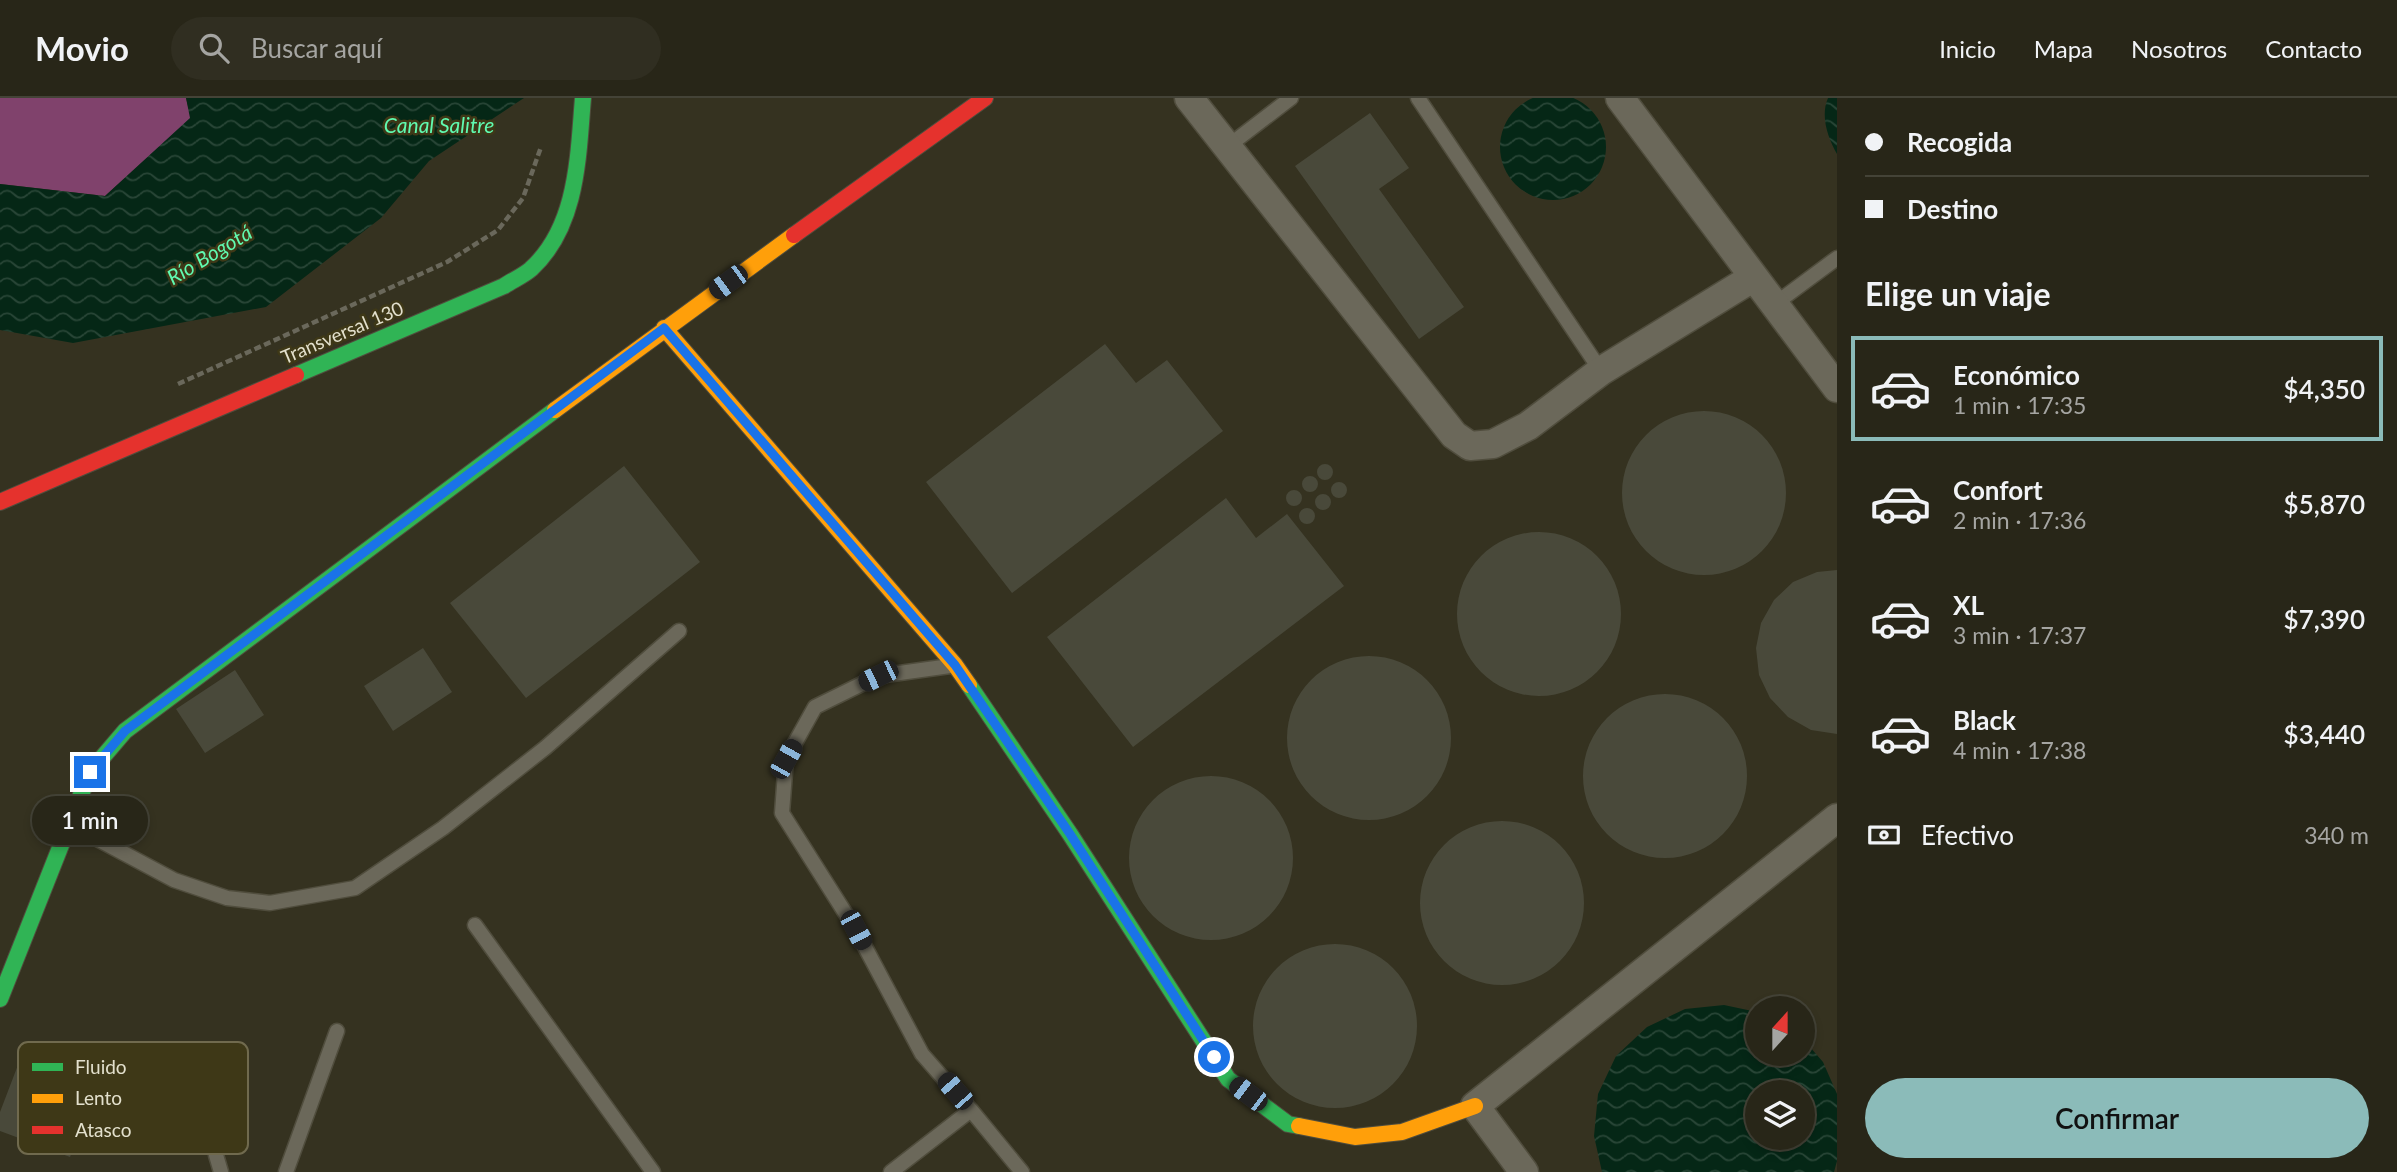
<!DOCTYPE html>
<html lang="es">
<head>
<meta charset="utf-8">
<style>
  body { margin:0; font-family:Lato,sans-serif; background:#302e21; color:#f1f3f6; height:100vh; display:flex; flex-direction:column; font-size:26px; white-space:nowrap }
  * { box-sizing:border-box; margin:0 }
  p { font-size:23px; color:#a5a5a2 }
  .icon { flex:none; width:38px; height:38px; fill:none; stroke:currentColor; stroke-width:2; stroke-linecap:round; stroke-linejoin:round }
  .map { position:relative; flex:1; overflow:hidden }
  .side { display:flex; flex-direction:column; background:#282618; width:560px }
  .side>* { flex:none }
  .hud { display:grid; align-content:center; height:154px; padding:0 28px; background:#282618 }
  .needle { width:46px; rotate:21deg }
  .tools { position:absolute; left:1745px; top:898px; display:grid; gap:14px }
  .tools a { display:grid; place-items:center; width:70px; height:70px; border-radius:50%; background:#282618; box-shadow:0 4px 10px #0003,0 0 0 2px #444337; font-size:35px }
  .end { position:absolute; width:32px; height:32px; margin:-16px; border:9px solid #1a73e8; background:#fff; box-shadow:0 0 0 4px #fff }
  .from { border-radius:50% }
  .bubble { position:absolute; height:49px; border-radius:24px; background:#282618; box-shadow:0 4px 10px #0003,0 0 0 2px #444337; font-size:23px; font-weight:600; line-height:49px; text-align:center }
  .car { position:absolute; width:21px; height:42px; margin:-21px -10px; border-radius:9px; box-shadow:0 0 5px 2px #0007; background:linear-gradient(#222 24%,#8ab4d8 0 40%,#222 0 76%,#8ab4d8 0 86%,#222 0) }
  .hud b { display:flex; align-items:center; gap:24px; height:66px; font-size:26px }
  .hud b+b { border-top:2px solid #444337 }
  .hud i { width:18px; height:18px; background:#f1f3f6 }
  ul { padding:0; list-style:none }
  li { display:flex; align-items:center; gap:21px; height:105px; margin:0 14px 10px; padding:0 14px; border:4px solid transparent; border-radius:0px }
  li div { flex:1 }
  li b { display:block; font-size:26px }
  li em { font-style:normal; font-weight:600 }
  li.current { border-color:#8bbbb9 }
  li>.icon { width:63px; height:63px; stroke-width:1.5 }
  h2 { padding:0 28px; font-size:32px; line-height:84px }
  .pay { display:flex; align-items:center; gap:18px; height:77px; padding:0 28px; font-size:26px }
  .pay p { margin-inline-start:auto }
  .action { display:flex; gap:14px; margin-top:auto; padding:14px 28px }
  .action a { flex:1; height:80px; border-radius:42px; background:#8bbbb9; color:#111; font-size:28px; font-weight:600; line-height:80px; text-align:center }
  header { display:flex; align-items:center; gap:42px; box-sizing:border-box; height:98px; padding:0 35px; background:#282618; border-bottom:2px solid #444337 }
  header strong { font-size:33px }
  nav { display:flex; gap:38px; margin-inline-start:auto; font-size:24px }
  .search { width:490px; height:63px; background:#302e21; display:flex; align-items:center; gap:18px; box-sizing:border-box; padding:0 24px; border-radius:38px; color:#a5a5a2; font-size:26px }
  main { display:flex; flex:1; min-height:0 }
  .map>svg:first-child { display:block }
  .grass { fill:#80426c }
  .water { fill:url(#water-waves); fill-rule:evenodd }
  .building { fill:#49493a }
  .lines { fill:none; stroke-linecap:round; stroke-linejoin:round }
  .lane-casing { stroke:#504d3d; stroke-width:17 }
  .street-casing { stroke:#504d3d; stroke-width:31 }
  .fast-casing { stroke:#504d3d; stroke-width:18 }
  .slow-casing { stroke:#504d3d; stroke-width:18 }
  .jam-casing { stroke:#504d3d; stroke-width:18 }
  .path { stroke:#6a685b; stroke-width:4.5; stroke-dasharray:7 3.5; stroke-linecap:butt }
  .lane { stroke:#6b685a; stroke-width:14 }
  .street { stroke:#6b685a; stroke-width:28 }
  .fast { stroke:#30b455; stroke-width:16 }
  .slow { stroke:#ff9f0a; stroke-width:16 }
  .jam { stroke:#e5322d; stroke-width:16 }
  .route { stroke:#1a73e8; stroke-width:9 }
  .labels { text-anchor:middle; dominant-baseline:central; stroke-width:5; stroke-linejoin:round; paint-order:stroke }
  .street-label { font-size:19px; fill:#e3e0cd; stroke:#3e3817 }
  .water-label { font-size:21px; font-style:italic; fill:#60fab0; stroke:#3e3817 }
  .key { fill:#3e3817; stroke:#706a4e; stroke-width:2 }
  .key-label { font-size:19px; fill:#e3e0cd }
</style>
</head>
<body>
<header>
<strong>Movio</strong>
<div class="search"><svg class="icon" aria-label="search" viewBox="0 0 24 24"><circle cx="10" cy="10" r="6"/><path d="M15 15l6 6"/></svg>Buscar aquí</div>
<nav><a>Inicio</a><a>Mapa</a><a>Nosotros</a><a>Contacto</a></nav>
</header>
<main>
<div class="map">
<svg width="1837" height="1074" viewBox="0 0 1837 1074">
  <defs>
    <pattern id="water-waves" width="16" height="10" patternUnits="userSpaceOnUse" patternTransform="scale(1.75)"><rect width="16" height="10" fill="#052716"/><path d="M0 5q4-4 8 0t8 0" fill="none" stroke="#294637"/></pattern>
  </defs>
  <rect width="100%" height="100%" fill="#353220"/>
  <path class="grass" d="M0,0h186l5,20 -86,78 -105,-12z"/>
  <path class="water" d="M1500 49a53 53 0 1 1 106 0a53 53 0 1 1-106 0Z
    M186,0h338l-95,63 -48,57 -115,89 -193,36 -73,-13v-146l105,12 85,-78z
    M1828,0h9v56c-9,-16 -17,-38 -9,-56z
    M1724,907l33,7v42h45l1,-15 20,23 14,32v67l-3,11h-232l-8,-36 4,-42 18,-38 31,-29 38,-18zM1757,994h45v46h-45z"/>
  <path class="building" d="M1370,15l39,55 -30,21 85,118 -45,32 -124,-173z
    M1105,246l31,39 31,-23 56,71 -211,162 -86,-111z
    M1622 395a82 82 0 1 1 164 0a82 82 0 1 1-164 0Z
    M1317 374a8 8 0 1 1 16 0a8 8 0 1 1-16 0Z
    M624,368l76,96 -174,136 -76,-95z
    M1302 386a8 8 0 1 1 16 0a8 8 0 1 1-16 0Z
    M1331 392a8 8 0 1 1 16 0a8 8 0 1 1-16 0Z
    M1286 400a8 8 0 1 1 16 0a8 8 0 1 1-16 0Z
    M1315 404a8 8 0 1 1 16 0a8 8 0 1 1-16 0Z
    M1226,400l30,40 31,-24 57,72 -211,161 -86,-110z
    M1299 418a8 8 0 1 1 16 0a8 8 0 1 1-16 0Z
    M1457 516a82 82 0 1 1 164 0a82 82 0 1 1-164 0Z
    M1837,472v164l-26,-4 -23,-13 -18,-19 -11,-23 -3,-27 5,-25 13,-23 19,-18 24,-10z
    M423,550l29,44 -59,39 -29,-45z
    M1287 640a82 82 0 1 1 164 0a82 82 0 1 1-164 0Z
    M235,572l29,45 -59,38 -29,-44z
    M1583 678a82 82 0 1 1 164 0a82 82 0 1 1-164 0Z
    M1129 760a82 82 0 1 1 164 0a82 82 0 1 1-164 0Z
    M1420 805a82 82 0 1 1 164 0a82 82 0 1 1-164 0Z
    M1253 928a82 82 0 1 1 164 0a82 82 0 1 1-164 0Z
    M26,946l76,28 -32,85 -70,-26v-19z"/>
  <g class="lines">
    <defs>
      <path id="lane" d="M1418,0l183,273
        M1227,49l64,-49
        M1775,206l62,-46
        M71,727l103,55 53,18 43,5 85,-15 88,-60 102,-80 134,-117
        M475,827l178,247
        M971,1012l51,62
        M221,1074l-5,-17 16,-104
        M286,1074l51,-141
        M891,1074l80,-62 -49,-56 -66,-124 -74,-117 4,-54 29,-52 63,-31 72,-10"/>
      <path id="street" d="M1189,0l265,337 16,11 23,-2 35,-18 73,-55 153,-94
        M1620,0l217,290
        M1524,1074l-49,-66 362,-288"/>
      <path id="fast" d="M296,277l208,-89c9,-6 19,-10 27,-17 47,-43 47,-113 52,-171
        M969,587l101,149 158,245 60,45 11,2
        M0,901l90,-227 35,-41 430,-321"/>
      <path id="slow" d="M664,230l291,337 14,20
        M555,312l239,-175
        M1299,1028l56,11 47,-5 73,-26"/>
      <path id="jam" d="M794,137l191,-137
        M0,404l296,-127"/>
    </defs>
    <use href="#lane" class="lane-casing"/>
    <use href="#street" class="street-casing"/>
    <use href="#fast" class="fast-casing"/>
    <use href="#slow" class="slow-casing"/>
    <use href="#jam" class="jam-casing"/>
    <path class="path" d="M178,286l269,-122 51,-32 25,-32 18,-51"/>
    <use href="#lane" class="lane"/>
    <use href="#street" class="street"/>
    <use href="#fast" class="fast"/>
    <use href="#slow" class="slow"/>
    <use href="#jam" class="jam"/>
  </g>
  <g class="lines">
    <path class="route" d="M90,674l35,-41 539,-403 291,337 115,169 144,223"/>
  </g>
  <g class="labels">
    <g class="street-label">
      <text transform="translate(342 234) rotate(-23)">Transversal 130</text>
    </g>
    <g class="water-label">
      <text x="439" y="26">Canal Salitre</text>
      <text transform="translate(209 156) rotate(-31)">Río Bogotá</text>
    </g>
  </g>
  <rect x="18" y="944" width="230" height="112" rx="10" class="key"/>
  <rect x="32" y="965" width="31" height="8" fill="#30b455"/>
  <rect x="32" y="996" width="31" height="9" fill="#ff9f0a"/>
  <rect x="32" y="1028" width="31" height="8" fill="#e5322d"/>
  <g class="key-label">
    <text x="75" y="976">Fluido</text>
    <text x="75" y="1007">Lento</text>
    <text x="75" y="1039">Atasco</text>
  </g>
</svg>
<div class="tools">
<a><svg class="needle" viewBox="-14 -14 28 28"><path d="M0-13l5 13h-10z" fill="#e53935"/><path d="M0 13l5-13h-10z" fill="#a5a5a2"/></svg></a>
<a><svg class="icon" aria-label="layers" viewBox="0 0 24 24"><path d="M12 4l9 5-9 5-9-5zM3 14l9 5 9-5"/></svg></a>
</div>
<i class="end from" style="left:1214px;top:959px"></i>
<i class="end" style="left:90px;top:674px"></i>
<div class="bubble" style="left:32px;top:698px;width:116px">1 min</div>
<i class="car" style="left:728px;top:184px;rotate:234deg"></i>
<i class="car" style="left:878px;top:578px;rotate:244deg"></i>
<i class="car" style="left:786px;top:661px;rotate:29deg"></i>
<i class="car" style="left:856px;top:832px;rotate:152deg"></i>
<i class="car" style="left:955px;top:993px;rotate:319deg"></i>
<i class="car" style="left:1248px;top:996px;rotate:307deg"></i>
</div>
<section class="side">
<div class="hud">
<b><i class="from"></i>Recogida</b>
<b><i></i>Destino</b>
</div>
<h2>Elige un viaje</h2>
<ul>
<li class="current"><svg class="icon" aria-label="car" viewBox="0 0 24 24"><path d="M5 17H2v-5l4-1 3-4h7l3 4 3 1v5h-3M9 17h6M6 11h13"/><circle cx="7" cy="17" r="2"/><circle cx="17" cy="17" r="2"/></svg><div><b>Económico</b><p>1 min · 17:35</p></div><em>$4,350</em></li>
<li><svg class="icon" aria-label="car" viewBox="0 0 24 24"><path d="M5 17H2v-5l4-1 3-4h7l3 4 3 1v5h-3M9 17h6M6 11h13"/><circle cx="7" cy="17" r="2"/><circle cx="17" cy="17" r="2"/></svg><div><b>Confort</b><p>2 min · 17:36</p></div><em>$5,870</em></li>
<li><svg class="icon" aria-label="car" viewBox="0 0 24 24"><path d="M5 17H2v-5l4-1 3-4h7l3 4 3 1v5h-3M9 17h6M6 11h13"/><circle cx="7" cy="17" r="2"/><circle cx="17" cy="17" r="2"/></svg><div><b>XL</b><p>3 min · 17:37</p></div><em>$7,390</em></li>
<li><svg class="icon" aria-label="car" viewBox="0 0 24 24"><path d="M5 17H2v-5l4-1 3-4h7l3 4 3 1v5h-3M9 17h6M6 11h13"/><circle cx="7" cy="17" r="2"/><circle cx="17" cy="17" r="2"/></svg><div><b>Black</b><p>4 min · 17:38</p></div><em>$3,440</em></li>
</ul>
<div class="pay"><svg class="icon" aria-label="cash" viewBox="0 0 24 24"><path d="M3 7h18v10H3z"/><circle cx="12" cy="12" r="2"/></svg>Efectivo<p>340 m</p></div>
<div class="action"><a>Confirmar</a></div>
</section>
</main>
</body>
</html>
